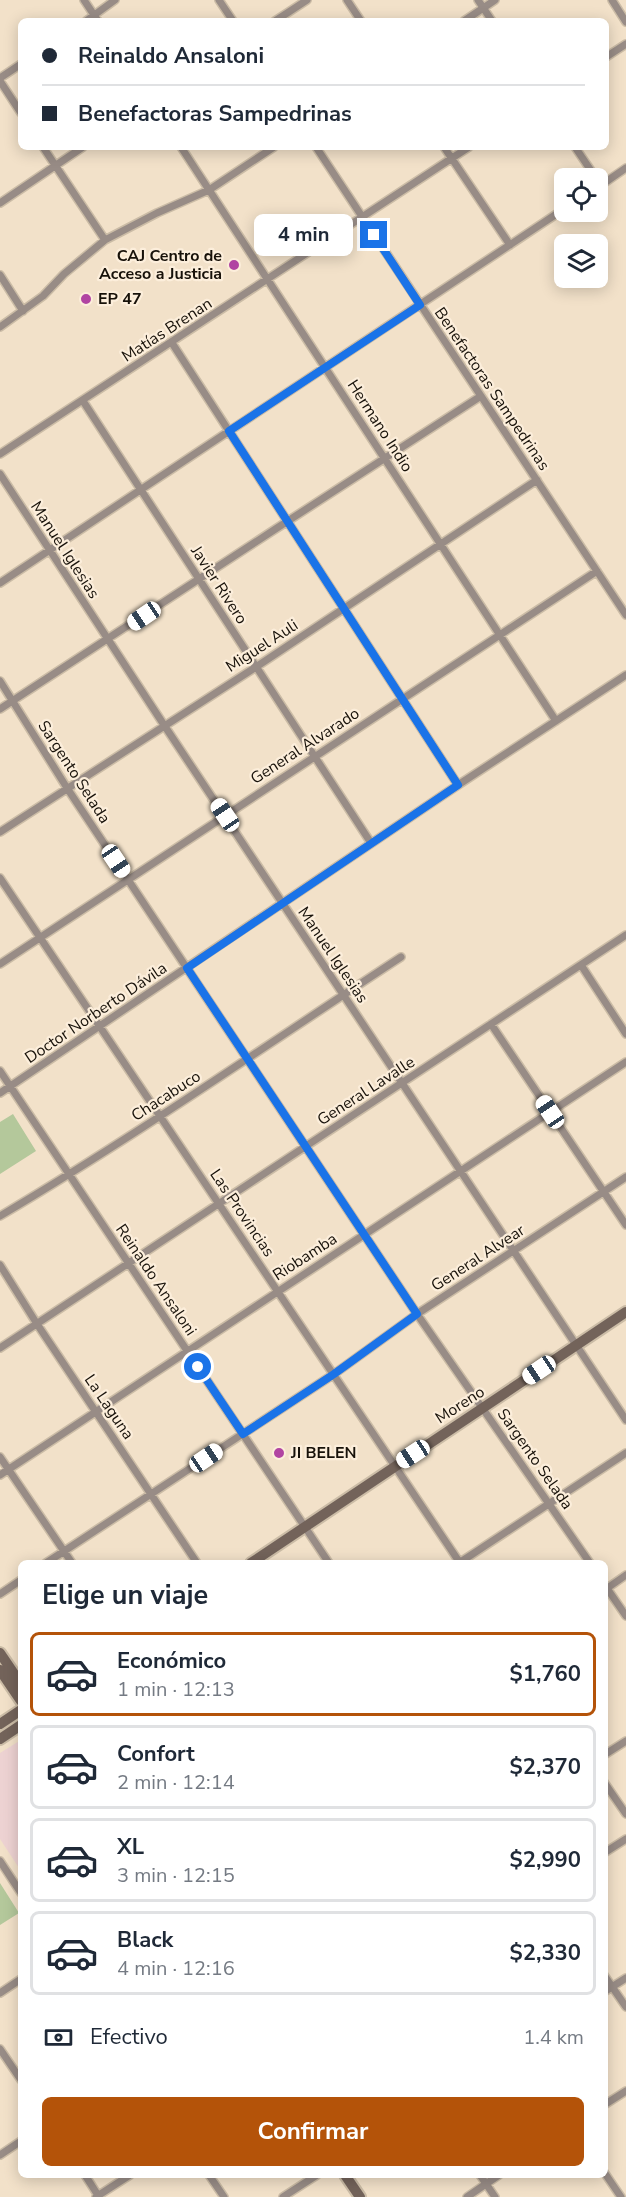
<!DOCTYPE html>
<html lang="es">
<head>
<meta charset="utf-8">
<style>
  body { margin:0; font-family:"Nunito Sans",sans-serif; background:#f6f6f7; color:#1f2937; height:100vh; display:flex; flex-direction:column; font-size:22px; white-space:nowrap }
  * { box-sizing:border-box; margin:0 }
  p { font-size:20px; color:#747a83 }
  .icon { flex:none; width:33px; height:33px; fill:none; stroke:currentColor; stroke-width:2; stroke-linecap:round; stroke-linejoin:round }
  .map { position:relative; flex:1; overflow:hidden }
  .side { position:absolute; left:18px; top:1560px; width:590px; height:618px; display:flex; flex-direction:column; background:#fff; border-radius:9px; box-shadow:0 3px 15px #0003 }
  .side>* { flex:none }
  .hud { position:absolute; left:18px; top:18px; width:591px; height:132px; border-radius:9px; box-shadow:0 3px 15px #0003; display:grid; align-content:center; height:132px; padding:0 24px; background:#fff }
  .controls { position:absolute; left:554px; top:168px; display:grid; gap:12px }
  .controls a { display:grid; place-items:center; width:54px; height:54px; border-radius:9px; background:#fff; box-shadow:0 3px 15px #0003; font-size:30px }
  .end { position:absolute; width:27px; height:27px; margin:-14px; border:8px solid #1a73e8; background:#fff; box-shadow:0 0 0 3px #fff }
  .from { border-radius:50% }
  .bubble { position:absolute; height:42px; border-radius:9px; background:#fff; box-shadow:0 3px 15px #0003; font-size:20px; font-weight:700; line-height:42px; text-align:center }
  .car { position:absolute; width:18px; height:36px; margin:-18px -9px; border-radius:8px; box-shadow:0 0 4px 2px #0007; background:linear-gradient(#fff 24%,#345 0 40%,#fff 0 76%,#345 0 86%,#fff 0) }
  .hud b { display:flex; align-items:center; gap:21px; height:57px; font-size:22px }
  .hud b+b { border-top:2px solid #e0e1e3 }
  .hud i { width:15px; height:15px; background:#1f2937 }
  ul { padding:0; list-style:none }
  li { display:flex; align-items:center; gap:18px; height:84px; margin:0 12px 9px; padding:0 12px; border:3px solid #e0e1e3; border-radius:9px }
  li div { flex:1 }
  li b { display:block; font-size:22px }
  li em { font-style:normal; font-weight:700 }
  li.current { border-color:#b45309 }
  li>.icon { width:54px; height:54px; stroke-width:1.5 }
  h2 { padding:0 24px; font-size:27px; line-height:72px }
  .pay { display:flex; align-items:center; gap:15px; height:66px; padding:0 24px; font-size:22px }
  .pay p { margin-inline-start:auto }
  .cta { display:flex; gap:12px; margin-top:auto; padding:12px 24px }
  .cta a { flex:1; height:69px; border-radius:9px; background:#b45309; color:#fff; font-size:24px; font-weight:700; line-height:69px; text-align:center }
  .map>svg:first-child { display:block }
  .education { fill:#edd2d2 }
  .green { fill:#b4c89b }
  .lines { fill:none; stroke-linecap:round; stroke-linejoin:round }
  .street-casing { stroke:#cbbca6; stroke-width:10 }
  .secondary-casing { stroke:#cbbca6; stroke-width:14 }
  .street { stroke:#988c86; stroke-width:7 }
  .secondary { stroke:#73635a; stroke-width:10 }
  .route { stroke:#1a73e8; stroke-width:8 }
  .poi-dot { fill:#b144a2; stroke:#fceedb; stroke-width:2 }
  .labels { text-anchor:middle; dominant-baseline:central; stroke-width:4.5; stroke-linejoin:round; paint-order:stroke }
  .poi-label { font-size:16px; font-weight:bold; fill:#171109; stroke:#fceedb; text-anchor:start }
  .street-label { font-size:16px; fill:#171109; stroke:#fceedb }
</style>
</head>
<body>
<div class="map">
<svg width="626" height="2197" viewBox="0 0 626 2197">
  <rect width="100%" height="100%" fill="#f2e1c9"/>
  <path class="education" d="M21,1740v131l-21,-32v-86z"/>
  <path class="green" d="M13,1114l23,37 -36,23v-52z
    M0,1883l19,30 -19,12z"/>
  <g class="lines">
    <defs>
      <path id="street" d="M84,0l14,21
        M219,0l14,21
        M347,0l14,21
        M478,0l14,21
        M612,0l14,22
        M86,21l29,-21
        M275,21l32,-21
        M464,21l31,-21
        M606,57l20,-13
        M0,78l21,-14
        M0,81l21,32
        M43,147l62,93
        M181,147l375,574
        M316,147l310,468
        M444,147l66,98
        M575,147l21,31
        M597,188l29,-20
        M0,203l83,-56
        M0,275l23,36
        M0,327l43,-31 21,-22 41,-34 52,-27 52,-23 65,-43
        M172,343l286,442
        M83,401l288,442
        M0,454l469,-307
        M0,474l164,251 462,695
        M0,583l564,-374
        M0,681l67,107 350,526 173,249
        M0,709c160,-104 320,-210 481,-313
        M0,832l256,-165 281,-187
        M0,878l460,685
        M0,964l597,-393
        M581,965l45,69
        M491,1024l135,201
        M0,1071l329,492
        M0,1093l458,-308 168,-110
        M0,1216c137,-81 268,-172 401,-259
        M0,1265l37,59 160,239
        M0,1348l626,-413
        M0,1457l72,106
        M0,1475l626,-413
        M46,1563l288,-189 83,-60 209,-137
        M459,1563l167,-110
        M604,1584l22,32
        M606,1589l20,-14
        M0,1594l21,-14
        M604,1755l22,-14
        M604,1782l22,32
        M604,1853l22,-14
        M0,1861l21,32
        M604,1975l22,32
        M604,1992l22,-14
        M0,1993l21,-14
        M0,2049l21,31
        M604,2105l22,-14
        M0,2155l21,-14
        M604,2172l17,25
        M85,2175l14,22
        M209,2175l15,22
        M480,2175l15,22
        M96,2197l34,-22
        M283,2197l34,-22
        M467,2197l32,-22"/>
      <path id="secondary" d="M251,1563l375,-251
        M0,1653l21,31
        M0,1670l21,31
        M0,1724l21,-14
        M0,1739l21,-14
        M345,2175l15,22"/>
    </defs>
    <use href="#street" class="street-casing"/>
    <use href="#secondary" class="secondary-casing"/>
    <use href="#street" class="street"/>
    <use href="#secondary" class="secondary"/>
  </g>
  <g class="lines">
    <path class="route" d="M198,1367l45,67 91,-60 83,-60 -230,-346 271,-183 -229,-354 191,-126 -46,-70"/>
  </g>
  <g class="poi-dot">
    <circle cx="234" cy="265" r="6"/>
    <circle cx="86" cy="299" r="6"/>
    <circle cx="279" cy="1453" r="6"/>
  </g>
  <g class="labels">
    <g class="poi-label">
      <text x="222" y="256" text-anchor="end">CAJ Centro de<tspan x="222" dy="18">Acceso a Justicia</tspan></text>
      <text x="98" y="299">EP 47</text>
      <text x="291" y="1453">JI BELEN</text>
    </g>
    <g class="street-label">
      <text transform="translate(167 330) rotate(-33)">Matías Brenan</text>
      <text transform="translate(492 389) rotate(56)">Benefactoras Sampedrinas</text>
      <text transform="translate(380 426) rotate(57)">Hermano Indio</text>
      <text transform="translate(65 550) rotate(57)">Manuel Iglesias</text>
      <text transform="translate(219 585) rotate(57)">Javier Rivero</text>
      <text transform="translate(262 646) rotate(-33)">Miguel Auli</text>
      <text transform="translate(305 746) rotate(-33)">General Alvarado</text>
      <text transform="translate(74 772) rotate(57)">Sargento Selada</text>
      <text transform="translate(333 955) rotate(56)">Manuel Iglesias</text>
      <text transform="translate(96 1013) rotate(-34)">Doctor Norberto Dávila</text>
      <text transform="translate(366 1091) rotate(-33)">General Lavalle</text>
      <text transform="translate(166 1096) rotate(-33)">Chacabuco</text>
      <text transform="translate(242 1213) rotate(56)">Las Provincias</text>
      <text transform="translate(305 1257) rotate(-33)">Riobamba</text>
      <text transform="translate(478 1258) rotate(-33)">General Alvear</text>
      <text transform="translate(156 1280) rotate(56)">Reinaldo Ansaloni</text>
      <text transform="translate(460 1405) rotate(-33)">Moreno</text>
      <text transform="translate(109 1407) rotate(56)">La Laguna</text>
      <text transform="translate(535 1459) rotate(55)">Sargento Selada</text>
    </g>
  </g>
</svg>
<div class="controls">
<a><svg class="icon" aria-label="locate" viewBox="0 0 24 24"><circle cx="12" cy="12" r="6"/><path d="M12 2v4M12 18v4M2 12h4M18 12h4"/></svg></a>
<a><svg class="icon" aria-label="layers" viewBox="0 0 24 24"><path d="M12 4l9 5-9 5-9-5zM3 14l9 5 9-5"/></svg></a>
</div>
<i class="end from" style="left:198px;top:1367px"></i>
<i class="end" style="left:374px;top:235px"></i>
<div class="bubble" style="left:254px;top:214px;width:99px">4 min</div>
<i class="car" style="left:144px;top:616px;rotate:236deg"></i>
<i class="car" style="left:225px;top:815px;rotate:326deg"></i>
<i class="car" style="left:116px;top:861px;rotate:146deg"></i>
<i class="car" style="left:550px;top:1112px;rotate:326deg"></i>
<i class="car" style="left:539px;top:1370px;rotate:236deg"></i>
<i class="car" style="left:413px;top:1454px;rotate:237deg"></i>
<i class="car" style="left:206px;top:1458px;rotate:56deg"></i>
<div class="hud">
<b><i class="from"></i>Reinaldo Ansaloni</b>
<b><i></i>Benefactoras Sampedrinas</b>
</div>
<section class="side">
<h2>Elige un viaje</h2>
<ul>
<li class="current"><svg class="icon" aria-label="car" viewBox="0 0 24 24"><path d="M5 17H2v-5l4-1 3-4h7l3 4 3 1v5h-3M9 17h6M6 11h13"/><circle cx="7" cy="17" r="2"/><circle cx="17" cy="17" r="2"/></svg><div><b>Económico</b><p>1 min · 12:13</p></div><em>$1,760</em></li>
<li><svg class="icon" aria-label="car" viewBox="0 0 24 24"><path d="M5 17H2v-5l4-1 3-4h7l3 4 3 1v5h-3M9 17h6M6 11h13"/><circle cx="7" cy="17" r="2"/><circle cx="17" cy="17" r="2"/></svg><div><b>Confort</b><p>2 min · 12:14</p></div><em>$2,370</em></li>
<li><svg class="icon" aria-label="car" viewBox="0 0 24 24"><path d="M5 17H2v-5l4-1 3-4h7l3 4 3 1v5h-3M9 17h6M6 11h13"/><circle cx="7" cy="17" r="2"/><circle cx="17" cy="17" r="2"/></svg><div><b>XL</b><p>3 min · 12:15</p></div><em>$2,990</em></li>
<li><svg class="icon" aria-label="car" viewBox="0 0 24 24"><path d="M5 17H2v-5l4-1 3-4h7l3 4 3 1v5h-3M9 17h6M6 11h13"/><circle cx="7" cy="17" r="2"/><circle cx="17" cy="17" r="2"/></svg><div><b>Black</b><p>4 min · 12:16</p></div><em>$2,330</em></li>
</ul>
<div class="pay"><svg class="icon" aria-label="cash" viewBox="0 0 24 24"><path d="M3 7h18v10H3z"/><circle cx="12" cy="12" r="2"/></svg>Efectivo<p>1.4 km</p></div>
<div class="cta"><a>Confirmar</a></div>
</section>
</div>
</body>
</html>
